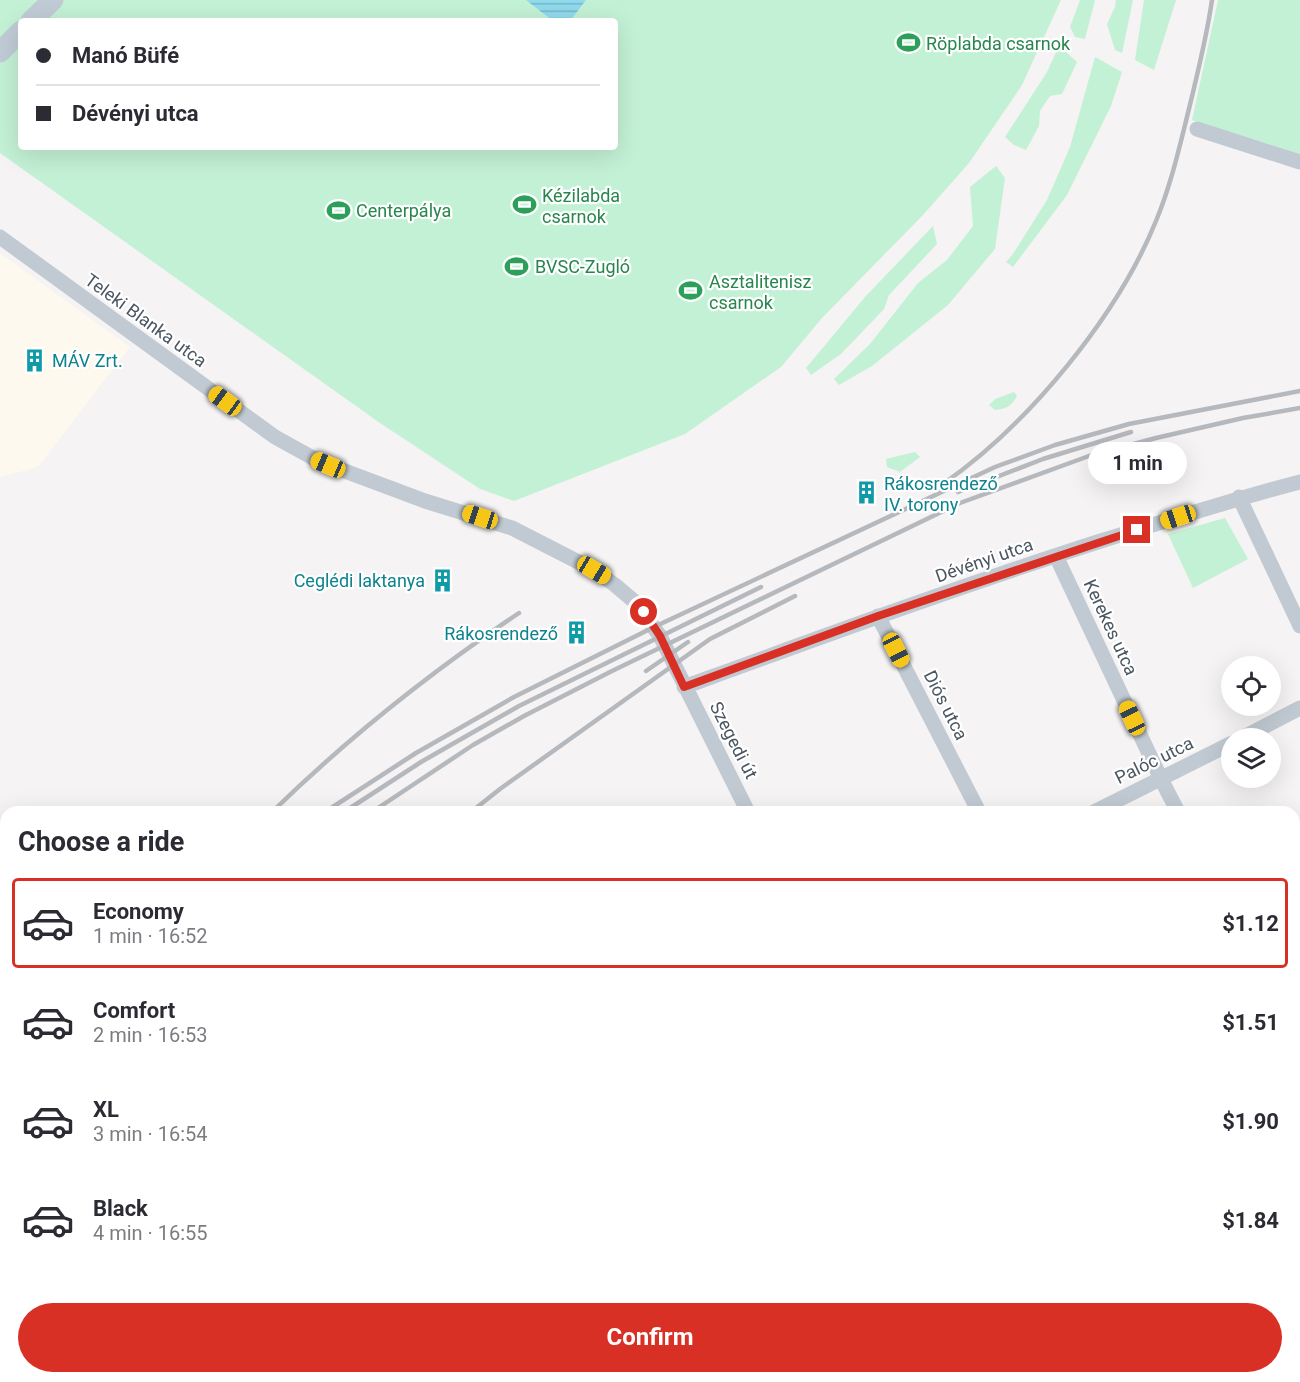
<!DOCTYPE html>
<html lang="en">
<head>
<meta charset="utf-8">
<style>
  body { margin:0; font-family:Roboto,sans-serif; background:#f7f7f7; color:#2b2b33; height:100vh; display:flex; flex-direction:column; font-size:22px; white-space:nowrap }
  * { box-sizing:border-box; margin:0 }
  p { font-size:20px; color:#7c7c81 }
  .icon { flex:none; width:33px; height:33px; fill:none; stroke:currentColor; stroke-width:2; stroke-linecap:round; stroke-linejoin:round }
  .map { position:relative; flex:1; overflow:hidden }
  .sheet { position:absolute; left:0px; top:806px; width:1300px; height:578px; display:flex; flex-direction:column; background:#fff; border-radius:18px 18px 0 0; box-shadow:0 6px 24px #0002 }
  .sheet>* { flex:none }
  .banner { position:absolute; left:18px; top:18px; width:600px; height:132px; border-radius:6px; box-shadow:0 6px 24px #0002; display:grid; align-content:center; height:132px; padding:0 18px; background:#fff }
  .fabs { position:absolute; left:1221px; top:656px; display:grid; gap:12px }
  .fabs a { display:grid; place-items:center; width:60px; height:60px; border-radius:50%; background:#fff; box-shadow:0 6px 24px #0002; font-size:30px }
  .end { position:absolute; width:27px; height:27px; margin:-14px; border:8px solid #d93025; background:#fff; box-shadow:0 0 0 3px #fff }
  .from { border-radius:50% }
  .bubble { position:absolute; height:42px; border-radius:21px; background:#fff; box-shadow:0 6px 24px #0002; font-size:20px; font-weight:700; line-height:42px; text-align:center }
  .car { position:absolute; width:18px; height:36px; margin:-18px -9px; border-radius:8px; box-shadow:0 0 4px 2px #0007; background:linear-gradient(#f5c518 24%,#345 0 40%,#f5c518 0 76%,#345 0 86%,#f5c518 0) }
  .banner b { display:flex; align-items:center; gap:21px; height:57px; font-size:22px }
  .banner b+b { border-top:2px solid #e1e1e2 }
  .banner i { width:15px; height:15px; background:#2b2b33 }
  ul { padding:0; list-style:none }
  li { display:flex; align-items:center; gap:18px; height:90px; margin:0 12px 9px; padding:0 6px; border:3px solid transparent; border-radius:6px }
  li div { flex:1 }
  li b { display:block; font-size:22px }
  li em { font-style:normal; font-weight:700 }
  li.on { border-color:#d93025 }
  li>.icon { width:54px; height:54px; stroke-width:1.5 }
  h2 { padding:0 18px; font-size:27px; line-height:72px }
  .primary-button { display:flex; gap:12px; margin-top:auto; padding:12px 18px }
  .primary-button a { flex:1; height:69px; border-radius:36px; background:#d93025; color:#fff; font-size:24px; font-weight:700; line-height:69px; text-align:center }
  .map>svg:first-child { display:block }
  .commercial { fill:#fdf9ef }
  .green { fill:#c3f1d5; fill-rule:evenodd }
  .water { fill:url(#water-rules) }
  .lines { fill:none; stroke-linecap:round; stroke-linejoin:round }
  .street { stroke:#c1cad2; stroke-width:15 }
  .secondary { stroke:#c1cbd6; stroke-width:21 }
  .rail { stroke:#b5b8bd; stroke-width:4.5 }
  .route { stroke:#d93025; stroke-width:8 }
  .labels { text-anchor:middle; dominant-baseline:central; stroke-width:4.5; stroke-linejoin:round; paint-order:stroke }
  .leisure-label { font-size:18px; fill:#27864d; stroke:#fff; text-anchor:start }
  .street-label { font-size:18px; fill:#4a5661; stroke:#fff }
  .culture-label { font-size:18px; fill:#0d838f; stroke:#fff; text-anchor:start }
</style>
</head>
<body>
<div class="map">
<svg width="1300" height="1382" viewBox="0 0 1300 1382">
  <defs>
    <pattern id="water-rules" width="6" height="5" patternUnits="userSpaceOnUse" patternTransform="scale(1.5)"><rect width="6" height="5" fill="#90daee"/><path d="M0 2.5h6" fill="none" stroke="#78b4c4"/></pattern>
  </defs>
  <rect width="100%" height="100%" fill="#f5f3f3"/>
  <path class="commercial" d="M0,253l130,94 -92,120 -38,10z"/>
  <path class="green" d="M0,0h1061l-39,85 -53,78 -46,52 -101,103 -41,49 -96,67 -171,67 -34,-12 -100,-66 -380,-270zM21,21h594v126h-594z
    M1080,0h15l-10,39 -10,-2 -5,-10z
    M1116,0h17l-11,53 -7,-3 -8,-26 8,-17z
    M1144,0h32l-22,70 -19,-10z
    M1218,0h82v154l-108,-34z
    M1059,46l18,16 -15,32 -12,2 -10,15 -1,15 -13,24 -12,-5 -9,-8 42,-65z
    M1095,57l27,15 -11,34 -44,89 -54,72 -7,-5 7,-8 34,-54 23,-53z
    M996,166l9,12 -10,71 -47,56 -76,61 -33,19 -5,-6 36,-35 48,-61 29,-23 26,-34 -3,-39z
    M933,226l4,18 -48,51 -5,14 -43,45 -30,21 -5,-7 59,-71z
    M1014,392l3,4c-5,10 -11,13 -22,14l-6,-5 6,-6z
    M915,452l5,5 -20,15 -13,-5 -1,-8z
    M1225,518l23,41 -55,29 -25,-54z
    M128,1377h87l6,5h-98z
    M266,1377h197l-5,5h-186z"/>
  <path class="water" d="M526,0h60l-16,21h-17z"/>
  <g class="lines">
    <path class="street" d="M1197,129l103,33
      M0,237l275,200 38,21 21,9 91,34 87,27 82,42 21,15 20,17 25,34 88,176
      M1239,497l61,129
      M1056,556l105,223 17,33
      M878,616l101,196
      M684,687c140,-51 279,-102 420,-147 65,-20 130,-41 196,-58
      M1242,738l58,-30
      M1094,812l138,-69
      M1294,920l6,-6
      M1294,1034l6,11
      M1059,1377l3,5
      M661,1382l4,-5
      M866,1382l5,-5"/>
    <path class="secondary" d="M31,21l22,-21
      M0,52l21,-21"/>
    <path class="rail" d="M943,484c85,-59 174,-167 213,-263 13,-31 21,-64 29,-96 10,-41 21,-83 27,-125
      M958,492l85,-33 88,-27
      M646,671l42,-29
      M272,812c76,-74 159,-140 247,-199
      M325,812l91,-59 98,-56 140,-70 341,-160 60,-22 74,-21 171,-33
      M344,812l77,-50 98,-56 242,-119
      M372,812l101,-67 51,-29 88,-45 348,-168 129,-47 67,-18 87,-20 57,-10
      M471,812l29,-23 210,-150 85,-43
      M0,1040l6,-5
      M0,1066l6,-5
      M0,1081l6,-5
      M0,1108l6,-5
      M0,1381l6,-7"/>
  </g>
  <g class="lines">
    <path class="route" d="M644,612l16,24 24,51 194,-71 259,-86"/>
  </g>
  <defs>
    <symbol id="stadium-bare" viewBox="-9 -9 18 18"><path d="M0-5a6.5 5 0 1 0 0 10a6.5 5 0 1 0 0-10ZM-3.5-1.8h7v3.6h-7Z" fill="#2e9e5b" stroke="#fff" stroke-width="2.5" paint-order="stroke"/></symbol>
    <symbol id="building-bare" viewBox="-9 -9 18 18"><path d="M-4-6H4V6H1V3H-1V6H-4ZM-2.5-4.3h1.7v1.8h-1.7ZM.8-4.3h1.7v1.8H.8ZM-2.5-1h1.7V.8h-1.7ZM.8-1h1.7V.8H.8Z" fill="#0f9aa8" stroke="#fff" stroke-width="2.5" paint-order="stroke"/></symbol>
  </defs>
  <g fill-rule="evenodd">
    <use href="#stadium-bare" x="892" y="26" width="33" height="33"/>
    <use href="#stadium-bare" x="508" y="188" width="33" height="33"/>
    <use href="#stadium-bare" x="322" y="194" width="33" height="33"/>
    <use href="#stadium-bare" x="500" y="250" width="33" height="33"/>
    <use href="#stadium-bare" x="674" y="274" width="33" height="33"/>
    <use href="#building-bare" x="18" y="344" width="33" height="33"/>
    <use href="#building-bare" x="850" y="476" width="33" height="33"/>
    <use href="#building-bare" x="426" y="564" width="33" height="33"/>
    <use href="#building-bare" x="560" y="616" width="33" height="33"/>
  </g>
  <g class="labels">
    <g class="leisure-label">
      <text x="926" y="43">Röplabda csarnok</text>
      <text x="542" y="195">Kézilabda<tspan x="542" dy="21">csarnok</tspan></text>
      <text x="356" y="210">Centerpálya</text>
      <text x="535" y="266">BVSC-Zugló</text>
      <text x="709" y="281">Asztalitenisz<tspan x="709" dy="21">csarnok</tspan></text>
    </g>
    <g class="street-label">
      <text transform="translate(146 320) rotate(36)">Teleki Blanka utca</text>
      <text transform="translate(984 560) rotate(-19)">Dévényi utca</text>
      <text transform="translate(1111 627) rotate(65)">Kerekes utca</text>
      <text transform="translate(946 705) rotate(63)">Diós utca</text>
      <text transform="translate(734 740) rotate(63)">Szegedi út</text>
      <text transform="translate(1154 760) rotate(-26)">Palóc utca</text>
    </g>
    <g class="culture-label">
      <text x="52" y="360">MÁV Zrt.</text>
      <text x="884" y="483">Rákosrendező<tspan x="884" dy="21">IV. torony</tspan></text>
      <text x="425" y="580" text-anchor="end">Ceglédi laktanya</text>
      <text x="558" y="633" text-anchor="end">Rákosrendező</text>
    </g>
  </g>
</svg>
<div class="fabs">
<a><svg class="icon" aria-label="locate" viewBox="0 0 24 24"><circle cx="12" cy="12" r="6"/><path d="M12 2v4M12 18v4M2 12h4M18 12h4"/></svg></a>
<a><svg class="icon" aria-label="layers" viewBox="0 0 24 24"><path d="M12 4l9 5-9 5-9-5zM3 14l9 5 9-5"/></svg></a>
</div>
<i class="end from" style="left:644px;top:612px"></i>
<i class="end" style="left:1137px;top:530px"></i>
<div class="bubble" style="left:1088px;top:442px;width:99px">1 min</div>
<i class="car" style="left:225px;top:401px;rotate:306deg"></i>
<i class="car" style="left:328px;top:465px;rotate:293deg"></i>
<i class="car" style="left:480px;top:517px;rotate:288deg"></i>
<i class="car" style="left:1178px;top:517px;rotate:252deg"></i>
<i class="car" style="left:594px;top:570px;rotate:121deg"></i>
<i class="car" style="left:896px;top:650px;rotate:153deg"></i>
<i class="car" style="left:1132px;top:718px;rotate:335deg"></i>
<div class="banner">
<b><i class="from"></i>Manó Büfé</b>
<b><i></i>Dévényi utca</b>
</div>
<section class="sheet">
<h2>Choose a ride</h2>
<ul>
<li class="on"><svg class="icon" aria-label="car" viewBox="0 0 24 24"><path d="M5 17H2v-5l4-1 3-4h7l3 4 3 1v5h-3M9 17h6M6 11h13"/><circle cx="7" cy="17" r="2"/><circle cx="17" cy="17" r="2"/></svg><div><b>Economy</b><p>1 min · 16:52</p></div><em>$1.12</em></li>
<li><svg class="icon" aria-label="car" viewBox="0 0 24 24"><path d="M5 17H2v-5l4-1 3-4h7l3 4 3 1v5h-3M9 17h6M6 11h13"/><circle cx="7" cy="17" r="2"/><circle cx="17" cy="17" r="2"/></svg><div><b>Comfort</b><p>2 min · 16:53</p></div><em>$1.51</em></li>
<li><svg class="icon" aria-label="car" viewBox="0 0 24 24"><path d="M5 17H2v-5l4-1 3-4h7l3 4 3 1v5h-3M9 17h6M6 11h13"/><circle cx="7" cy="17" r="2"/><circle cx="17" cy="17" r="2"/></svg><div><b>XL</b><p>3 min · 16:54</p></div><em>$1.90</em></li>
<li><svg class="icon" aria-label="car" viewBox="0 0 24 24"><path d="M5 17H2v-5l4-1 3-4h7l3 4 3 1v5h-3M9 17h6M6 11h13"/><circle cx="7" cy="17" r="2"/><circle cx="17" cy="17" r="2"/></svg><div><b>Black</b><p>4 min · 16:55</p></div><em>$1.84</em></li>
</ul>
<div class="primary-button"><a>Confirm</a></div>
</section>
</div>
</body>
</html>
